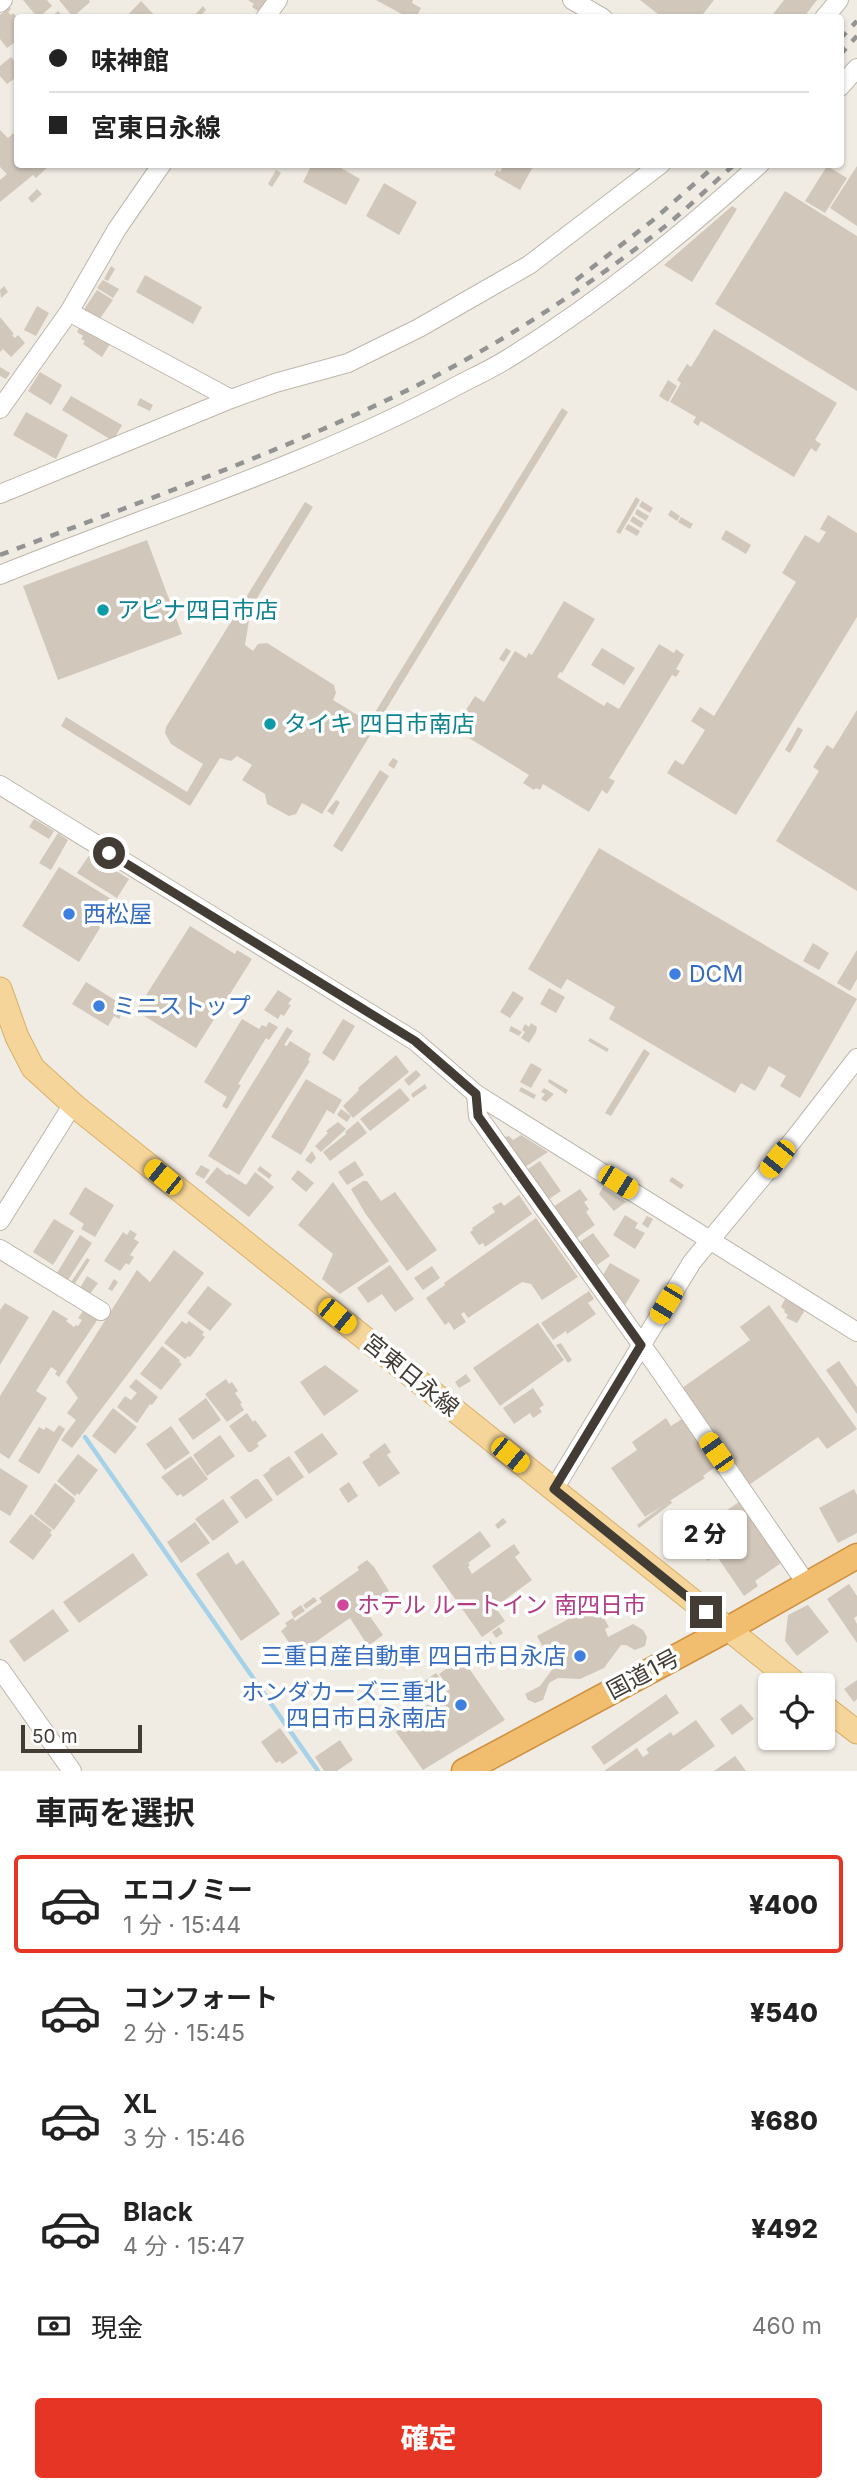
<!DOCTYPE html>
<html lang="ja">
<head>
<meta charset="utf-8">
<style>
  body { margin:0; font-family:Inter,"Noto Sans JP",sans-serif; background:#f2f2f2; color:#222; height:100vh; display:flex; flex-direction:column; font-size:26px; white-space:nowrap }
  * { box-sizing:border-box; margin:0 }
  p { font-size:23px; color:#767676 }
  .icon { flex:none; width:38px; height:38px; fill:none; stroke:currentColor; stroke-width:2; stroke-linecap:round; stroke-linejoin:round }
  .map { position:relative; height:1771px; overflow:hidden }
  .drawer { display:flex; flex-direction:column; background:#fff; flex:1 }
  .drawer>* { flex:none }
  .guide { position:absolute; left:14px; top:14px; width:830px; height:154px; border-radius:7px; box-shadow:0 2px 5px #0004; display:grid; align-content:center; height:154px; padding:0 35px; background:#fff }
  .controls { position:absolute; left:758px; top:1673px; display:grid; gap:14px }
  .controls a { display:grid; place-items:center; width:77px; height:77px; border-radius:7px; background:#fff; box-shadow:0 2px 5px #0004; font-size:35px }
  .scale { position:absolute; left:21px; bottom:18px; width:121px; box-sizing:border-box; padding-left:7px; border:4px solid #423c35; border-top:0; font-size:19px; line-height:24px; white-space:nowrap; color:#423c35; -webkit-text-stroke:5px #fff; paint-order:stroke }
  .end { position:absolute; width:32px; height:32px; margin:-16px; border:9px solid #423c35; background:#fff; box-shadow:0 0 0 4px #fff }
  .from { border-radius:50% }
  .bubble { position:absolute; height:49px; border-radius:7px; background:#fff; box-shadow:0 2px 5px #0004; font-size:23px; font-weight:800; line-height:49px; text-align:center }
  .car { position:absolute; width:21px; height:42px; margin:-21px -10px; border-radius:9px; box-shadow:0 0 5px 2px #0007; background:linear-gradient(#f5c518 24%,#345 0 40%,#f5c518 0 76%,#345 0 86%,#f5c518 0) }
  .guide b { display:flex; align-items:center; gap:24px; height:66px; font-size:26px }
  .guide b+b { border-top:2px solid #e0e0e0 }
  .guide i { width:18px; height:18px; background:#222 }
  ul { padding:0; list-style:none }
  li { display:flex; align-items:center; gap:21px; height:98px; margin:0 14px 10px; padding:0 21px; border:4px solid transparent; border-radius:7px }
  li div { flex:1 }
  li b { display:block; font-size:26px }
  li em { font-style:normal; font-weight:800 }
  li.current { border-color:#e73525 }
  li>.icon { width:63px; height:63px; stroke-width:1.5 }
  h2 { padding:0 35px; font-size:32px; line-height:84px }
  .pay { display:flex; align-items:center; gap:18px; height:77px; padding:0 35px; font-size:26px }
  .pay p { margin-inline-start:auto }
  .primary-button { display:flex; gap:14px; margin-top:auto; padding:14px 35px }
  .primary-button a { flex:1; height:80px; border-radius:7px; background:#e73525; color:#fff; font-size:28px; font-weight:800; line-height:80px; text-align:center }
  .map>svg:first-child { display:block }
  .lines { fill:none; stroke-linecap:round; stroke-linejoin:round }
  .stream { stroke:#a5d2e9; stroke-width:4.5 }
  .building { fill:#d1c7bb }
  .minor-casing { stroke:#beb6ab; stroke-width:20 }
  .major-casing { stroke:#d9b06a; stroke-width:25 }
  .highway-casing { stroke:#cf9140; stroke-width:27 }
  .minor { stroke:#fff; stroke-width:18 }
  .major { stroke:#f5d599; stroke-width:23 }
  .highway { stroke:#f1bd6f; stroke-width:24 }
  .rail { stroke:#939393; stroke-width:4.5; stroke-dasharray:9 9; stroke-linecap:butt }
  .route { stroke:#423c35; stroke-width:9 }
  .culture-dot { fill:#0f9aa8; stroke:#fff; stroke-width:2.5 }
  .shop-dot { fill:#3f7fe0; stroke:#fff; stroke-width:2.5 }
  .hotel-dot { fill:#d1479c; stroke:#fff; stroke-width:2.5 }
  .labels { text-anchor:middle; dominant-baseline:central; stroke-width:7; stroke-linejoin:round; paint-order:stroke }
  .culture-label { font-size:23px; fill:#0d838f; stroke:#fff; text-anchor:start }
  .shop-label { font-size:23px; fill:#366cbe; stroke:#fff; text-anchor:start }
  .street-label { font-size:23px; fill:#423c35; stroke:#fff }
  .hotel-label { font-size:23px; fill:#b23c85; stroke:#fff; text-anchor:start }
</style>
</head>
<body>
<div class="map">
<svg width="857" height="1771" viewBox="0 0 857 1771">
  <rect width="100%" height="100%" fill="#f0ece4"/>
  <g class="lines">
    <path class="stream" d="M85,1437l233,334"/>
  </g>
  <path class="building" d="M23,0h24l5,6 -14,12z
    M59,0h30l1,2 -17,15z
    M248,0h21l-8,13 -9,-6 2,-3z
    M376,0h37l-1,3 9,5 -5,10h-7z
    M640,0h74l-14,18h-37z
    M784,0h33l-14,18h-33z
    M141,1l16,17h-32z
    M203,6l3,4 -4,4 5,4h-15z
    M10,7l1,2 -3,3 3,3 2,-2 5,5v22l-11,8 -7,-9v-24z
    M58,11l6,7h-14z
    M11,57l7,8v11l-11,8 -7,-8v-10z
    M18,129v18l-3,3 3,2v12h11l2,3 3,-3h17l-15,14 -3,-3 -33,27v-22l7,-6 -7,-7v-37l8,8z
    M312,164h22l26,15 -14,26 -43,-23z
    M504,164l30,1 -14,25 -26,-15 3,-5 3,2z
    M827,166l20,12 -22,35 -20,-12z
    M857,166v60l-27,-18z
    M276,170l5,3 -9,14 -4,-3z
    M384,183l33,19 -18,33 -33,-19z
    M37,189l5,5 -10,9 -4,-5z
    M785,191l72,45v155l-142,-87z
    M732,206l5,3 -45,73 -28,-17z
    M111,266l4,3 -7,12 -4,-2z
    M145,275l57,32 -9,17 -57,-32z
    M103,280l16,9 -6,9 -16,-10z
    M4,286l4,6 -7,6 -1,-8z
    M97,290l16,10 -17,24 -15,-10z
    M37,306l12,7 -13,23 -12,-6z
    M0,317l14,17 -2,1 3,3 3,-3 7,8 -14,14 -8,-8 -3,3z
    M80,326l24,16 6,2 -8,13 -19,-13 2,-3 -4,-2 2,-3 -6,-4z
    M714,329l123,74 -22,37 6,4 -5,8 -5,-4 -17,29 -93,-56 -3,5 -5,-4 3,-5 -26,-15 11,-19 -4,-3 10,-16 4,3z
    M0,367l10,6 -4,6 -6,-3z
    M40,372l22,13 -11,20 -23,-14z
    M668,380l9,6 -9,16 -9,-6z
    M71,396l51,29 -9,16 -51,-31z
    M140,398l13,7 -3,6 -13,-6z
    M562,408l6,4 -246,402 -20,-11 -6,11 -7,2 -22,-12 -2,-10 -23,-14 10,-15 -15,-9 -6,5 -11,-3 -30,48 -129,-80 5,-9 121,75 16,-28 -32,-20 -6,-11 1,-6 139,-225 8,5 -62,101 -6,37 8,6 5,-7 9,-1 67,42 2,8 -3,7 36,22z
    M26,412l42,23 -12,24 -43,-24z
    M636,497l4,3 -20,34 -4,-2z
    M642,501l11,7 -3,5 -11,-7z
    M637,509l12,7 -3,5 -11,-7z
    M671,510l9,6 -3,5 -9,-6z
    M828,515l29,18v84l-121,198 -69,-42 8,-13 8,5 22,-35 -14,-9 9,-14 14,9 82,-134 -14,-9 23,-38 14,8 7,-11 -6,-3z
    M633,516l11,7 -3,5 -11,-7z
    M681,517l12,7 -3,5 -12,-7z
    M628,524l12,7 -3,5 -12,-7z
    M726,530l25,15 -5,9 -25,-15z
    M147,540l35,94 -124,46 -35,-94z
    M564,601l31,18 -33,54 -2,-1 -3,5 47,29 3,-4 12,7 40,-65 15,9 2,-4 8,6 -8,14 4,2 -4,6 -4,-2 -63,103 6,3 -8,13 -5,-4 -13,22 -46,-28 -3,6 -4,-2 -2,2 -11,-7 6,-8 -65,-40 1,-2 -10,-6 20,-31 9,6 31,-51 11,7 3,-5 3,2z
    M506,648l5,3 -7,11 -5,-3z
    M602,648l33,20 -11,17 -33,-20z
    M857,710v181l-81,-50 43,-70 -6,-4 14,-22 6,4z
    M798,727l5,3 -13,23 -5,-3z
    M393,758l5,3 -4,8 -6,-4z
    M380,770l9,6 -47,76 -9,-6z
    M336,800l4,2 -7,13 -6,-4z
    M34,819l20,12 -5,8 -20,-12z
    M58,833l10,7 -17,30 -12,-7z
    M599,848l258,151 -57,99 -20,-12 6,-10 -17,-10 -14,25 -14,-8 -6,10 -126,-74 6,-12 -48,-28 -6,10 -33,-20z
    M90,854l39,25 -12,19 -40,-25z
    M59,867l57,35 -37,60 -57,-36z
    M190,926l45,28 2,-4 15,9 -56,89 -60,-37z
    M813,943l16,10 -10,17 -16,-9z
    M857,950v29l-7,12 -13,-8z
    M86,982l40,25 -7,12 -5,-3 -6,10 -36,-22z
    M549,988l16,9 -9,16 -16,-9z
    M278,990l14,9 -4,5 3,1 -7,11 -3,-2 -3,5 -14,-9z
    M513,991l11,7 -14,20 -10,-6z
    M242,1019l17,10 3,-4 4,2 3,-5 9,5 -9,13 -3,-2 -28,46 3,1 -14,24 -5,-3 5,-9 -23,-15z
    M343,1019l12,7 -21,35 -12,-8z
    M531,1023l6,4 -1,5 -7,11 -8,-5 4,-6 -3,-2 3,-6 4,3z
    M511,1026l11,6 -3,4 -10,-5z
    M287,1027l6,4 -9,14 3,1 3,-5 21,13 -3,6 2,1 -71,114 -31,-19z
    M590,1038l19,11 -2,3 -19,-11z
    M644,1049l6,4 -39,63 -6,-3z
    M396,1055l13,17 -56,46 -10,-12 16,-16 -1,-2z
    M531,1063l11,6 -11,19 -11,-6z
    M416,1070l5,5 -12,11 -5,-6z
    M306,1079l36,21 -8,14 -7,-4 -26,45 -30,-18z
    M549,1079l19,11 -2,4 -18,-12z
    M425,1084l2,4 -14,10 -2,-4z
    M521,1087l15,8 -2,4 -15,-8z
    M400,1088l10,12 -40,31 -10,-12z
    M544,1088l10,6 -8,8 -5,-3 4,-5 -4,-2z
    M341,1109l10,7 -4,6 -10,-7z
    M358,1121l9,12 -37,28 -7,-9 23,-18 -1,-2z
    M338,1122l8,7 -25,23 -6,-6 13,-13 -2,-2z
    M521,1135l27,17 -23,15 -17,-24 -2,2 -4,-7 7,-2 4,4z
    M312,1151l4,7 -5,6 -6,-4z
    M355,1161l9,14 -17,10 -9,-13z
    M540,1161l21,30 -15,10 -21,-30z
    M201,1165l9,5 -6,9 -9,-5z
    M260,1166l12,9 -3,4 -12,-9z
    M217,1167l10,8 2,-1 17,11 9,-13 19,15 -25,30 -44,-35z
    M298,1170l16,13 -8,9 -15,-13z
    M672,1177l12,8 -3,4 -12,-8z
    M363,1181h4l14,20 14,-9 42,58 -30,21 -42,-58 -14,-24z
    M333,1182l56,79 -49,33 -18,-15 11,-25 -35,-29z
    M85,1187l29,18 -19,32 -14,-8 3,-5 -15,-10z
    M603,1187l23,15 -12,9 -15,-17z
    M580,1189l8,11 -4,2 5,7 -3,3 9,13 -20,14 -22,-32z
    M519,1195l13,19 -47,33 -2,-4 -4,2 -9,-13 3,-2 -1,-2 23,-16 -3,-5 9,-5 3,4z
    M625,1215l13,8 -3,5 10,5 -10,16 -22,-14z
    M647,1216l6,3 -5,9 -6,-4z
    M536,1218l42,59 -36,23 -11,-16 -9,-2 -54,36 -4,-6 -3,2 5,8 -12,8 -5,-8 -4,3 -19,-27 19,-13 -1,-2z
    M54,1219l20,12 -21,34 -20,-13z
    M130,1230l7,4 -3,5 5,3 -9,13 4,2 -5,8 -3,-2 -6,8 -16,-10 19,-29 4,3z
    M593,1233l17,23 -13,9 -3,-4 -3,1 -13,-19z
    M80,1235l12,8 -24,37 -11,-7z
    M174,1250l30,23 -132,175 -11,-8 15,-20 -9,-7 11,-15 -12,-16 71,-112 13,12z
    M87,1258l3,2 -16,25 -3,-3z
    M610,1263l30,17 -15,25 -7,-4 -16,-24z
    M390,1265l24,34 -19,13 -13,-18 -14,9 -11,-15z
    M432,1266l8,12 -17,12 -9,-12z
    M87,1276l11,7 -8,11 -10,-6z
    M114,1279l4,3 -6,9 -4,-2z
    M208,1286l24,18 -22,27 -23,-18z
    M589,1291l5,8 -6,4 8,11 -29,20 -1,-3 -13,9 -12,-17z
    M785,1299l20,11 -8,13 -11,-5 2,-3 -4,-3 1,-2 -4,-3z
    M5,1303l24,14 -29,48v-55z
    M769,1305l88,124 -30,20 -9,-12 -69,48 -67,-97 68,-48 -10,-13z
    M53,1310l15,9 -2,2 8,6 2,-2 2,1 4,-6 -4,-2 6,-8 14,9 -39,58 -4,-3 2,-3 -6,-4 -15,24 11,7 -38,61 -9,-6v-57z
    M182,1321l4,3 3,-3 15,11 -2,3 3,2 -15,20 -2,-1 -3,3 -21,-16z
    M538,1323l26,37 -64,46 -27,-38z
    M561,1343l11,17 -4,3 -12,-18z
    M162,1346l18,14 -1,2 3,2 -21,26 -21,-16z
    M839,1361l18,26v27l-31,-44z
    M325,1365l34,26 -35,25 -24,-34z
    M466,1374l5,7 -12,7 -4,-6z
    M136,1379l22,18 -6,8 -2,-1 -13,19 -20,-16 8,-11 6,4 6,-7 -8,-6z
    M226,1379l3,5 3,-2 6,9 -3,2 7,10 -2,1 4,6 -17,12 -22,-28z
    M533,1388l11,17 -5,3 3,4 -9,6 -3,-5 -16,11 -11,-16z
    M206,1398l15,22 -28,20 -15,-21z
    M113,1408l24,19 -22,27 -23,-18z
    M247,1413l6,9 2,-2 12,16 -10,7 2,3 -8,6h-3l-19,-26z
    M666,1418l5,8 11,-7 33,48 -12,9 2,2 -60,39 -34,-49 26,-18 -5,-8z
    M59,1425l6,4 -26,45 -21,-13 21,-34 5,3 2,-3 8,5z
    M171,1426l19,27 -25,17 -19,-26z
    M322,1433l16,21 -29,20 -15,-22z
    M220,1435l15,21 -28,20 -14,-21z
    M385,1443l6,9 -4,3 13,18 -21,14 -17,-25 8,-5 -1,-2z
    M78,1454l20,16 -19,25 -2,-2 -2,3 -18,-15z
    M191,1456l17,23 -25,18 -2,-3 -4,2 -16,-19z
    M289,1456l15,21 -27,19 -14,-21 7,-5 -1,-1z
    M0,1468l28,18 -18,30 -10,-6z
    M255,1479h3l15,21 -27,19 -16,-22z
    M349,1482l9,14 -10,7 -9,-14z
    M55,1483l19,15 1,3 -21,29 -20,-16z
    M854,1489l3,6v38l-19,10 -19,-35z
    M223,1499l16,23 -26,19 -18,-22z
    M670,1500l2,3 -33,25 -2,-3z
    M739,1502l42,61 -26,18 3,5 -14,10 -28,-41 -8,6 -8,-10 9,-6 -11,-15z
    M31,1514l21,16 -2,3 2,2 -19,25 -24,-18z
    M503,1518l4,4 -9,7 -3,-4z
    M195,1522l15,21 -29,20 -14,-21z
    M480,1531l11,15 -23,17 2,2 -2,2 4,7 42,-30 6,9 -5,4 17,23 -37,27 10,14 -23,16 -50,-71z
    M228,1552l8,13 7,-5 37,54 -39,27 -45,-67z
    M133,1553l15,22 -69,48 -16,-21z
    M367,1560l7,7 15,24 -25,17 19,27 -15,11 -18,-28 -52,36 -2,-3 -4,3 -5,-7 3,-3 -9,-13 6,-5 -2,-3 8,-5 2,3 27,-19 -3,-4 40,-28 -2,-3z
    M849,1584l8,12v20l-3,2 3,6v19l-30,-44z
    M314,1597l3,4 -11,8 -3,-4z
    M596,1604l13,23 -4,2 3,8 25,-13 10,6 4,7 -2,9 -10,4 -9,-5h-5l-17,23 -24,11 -22,-1 -9,5 -6,17 -8,3 -7,-3 -3,-6 15,-8 14,-19 -17,-31z
    M301,1605l4,6 -11,7 -3,-6z
    M808,1605l21,27 -32,24 -12,-15 3,-26z
    M53,1609l16,22 -45,31 -15,-21z
    M499,1627l4,6 -7,5 -4,-6z
    M490,1641l14,19 -5,3 -13,-19z
    M457,1661l4,6 5,-3 39,56 -82,50 -27,-38 10,-8 -2,-3 46,-32 -11,-15z
    M436,1673l4,5 -16,11 -4,-5z
    M857,1680v19l-3,3 -10,-13z
    M666,1694l13,19 -75,52 -13,-18z
    M741,1704l13,15 -22,16 -12,-16z
    M696,1720l19,26 -36,25h-75l33,-23 6,9 6,-4 -3,-4 25,-17 2,4z
    M280,1728l18,25 -16,11 -2,-3 -4,2 -15,-21z
    M340,1740l13,20 -16,11h-13l-9,-14z
    M735,1756l11,15h-32z"/>
  <g class="lines">
    <defs>
      <path id="minor" d="M572,0l31,18
        M0,3l3,-3
        M265,18l13,-18
        M824,18l15,-18
        M840,87l17,-19
        M69,312l162,87
        M0,409l69,-97 48,-83 45,-65
        M0,494l231,-95 44,-16 73,-20 71,-35 110,-63 132,-101
        M0,575c150,-61 305,-109 449,-185 20,-11 41,-20 60,-32 90,-56 173,-123 251,-194
        M0,785l415,256 61,53 381,238
        M476,1094l2,22 178,249 150,218
        M0,1221l73,-117
        M0,1249l101,62
        M554,1489l138,-227 102,-123 63,-81
        M0,1669l72,102"/>
      <path id="major" d="M0,989l17,48 16,31 43,39 722,578
        M822,1705l35,27"/>
      <path id="highway" d="M464,1771l264,-142 129,-73"/>
    </defs>
    <use href="#minor" class="minor-casing"/>
    <use href="#major" class="major-casing"/>
    <use href="#highway" class="highway-casing"/>
    <use href="#minor" class="minor"/>
    <use href="#major" class="major"/>
    <use href="#highway" class="highway"/>
    <path class="rail" d="M840,39l17,-18
      M840,55l17,-19
      M576,280l76,-59 65,-57
      M0,555c140,-53 283,-103 418,-170 86,-43 169,-98 245,-157 25,-20 48,-43 72,-64"/>
  </g>
  <g class="lines">
    <path class="route" d="M109,853l306,188 61,53 2,22 163,229 -87,144 152,123"/>
  </g>
  <g class="culture-dot">
    <circle cx="103" cy="610" r="7"/>
    <circle cx="270" cy="724" r="7"/>
  </g>
  <g class="shop-dot">
    <circle cx="69" cy="914" r="7"/>
    <circle cx="675" cy="974" r="7"/>
    <circle cx="99" cy="1006" r="7"/>
    <circle cx="580" cy="1656" r="7"/>
    <circle cx="461" cy="1705" r="7"/>
  </g>
  <circle class="hotel-dot" cx="343" cy="1605" r="7"/>
  <g class="labels">
    <g class="culture-label">
      <text x="117" y="610">アピナ四日市店</text>
      <text x="284" y="724">タイキ 四日市南店</text>
    </g>
    <g class="shop-label">
      <text x="83" y="914">西松屋</text>
      <text x="689" y="974">DCM</text>
      <text x="113" y="1006">ミニストップ</text>
      <text x="566" y="1656" text-anchor="end">三重日産自動車 四日市日永店</text>
      <text x="447" y="1692" text-anchor="end">ホンダカーズ三重北<tspan x="447" dy="26">四日市日永南店</tspan></text>
    </g>
    <g class="street-label">
      <text transform="translate(411 1375) rotate(39)">宮東日永線</text>
      <text transform="translate(643 1674) rotate(-28)">国道1号</text>
    </g>
    <g class="hotel-label">
      <text x="357" y="1605">ホテル ルートイン 南四日市</text>
    </g>
  </g>
</svg>
<div class="controls">
<a><svg class="icon" aria-label="locate" viewBox="0 0 24 24"><circle cx="12" cy="12" r="6"/><path d="M12 2v4M12 18v4M2 12h4M18 12h4"/></svg></a>
</div>
<div class="scale">50 m</div>
<i class="end from" style="left:109px;top:853px"></i>
<i class="end" style="left:706px;top:1612px"></i>
<div class="bubble" style="left:663px;top:1510px;width:84px">2 分</div>
<i class="car" style="left:777px;top:1159px;rotate:219deg"></i>
<i class="car" style="left:163px;top:1177px;rotate:309deg"></i>
<i class="car" style="left:618px;top:1182px;rotate:122deg"></i>
<i class="car" style="left:666px;top:1304px;rotate:211deg"></i>
<i class="car" style="left:337px;top:1316px;rotate:129deg"></i>
<i class="car" style="left:716px;top:1452px;rotate:325deg"></i>
<i class="car" style="left:510px;top:1455px;rotate:129deg"></i>
<div class="guide">
<b><i class="from"></i>味神館</b>
<b><i></i>宮東日永線</b>
</div>
</div>
<section class="drawer">
<h2>車両を選択</h2>
<ul>
<li class="current"><svg class="icon" aria-label="car" viewBox="0 0 24 24"><path d="M5 17H2v-5l4-1 3-4h7l3 4 3 1v5h-3M9 17h6M6 11h13"/><circle cx="7" cy="17" r="2"/><circle cx="17" cy="17" r="2"/></svg><div><b>エコノミー</b><p>1 分 · 15:44</p></div><em>¥400</em></li>
<li><svg class="icon" aria-label="car" viewBox="0 0 24 24"><path d="M5 17H2v-5l4-1 3-4h7l3 4 3 1v5h-3M9 17h6M6 11h13"/><circle cx="7" cy="17" r="2"/><circle cx="17" cy="17" r="2"/></svg><div><b>コンフォート</b><p>2 分 · 15:45</p></div><em>¥540</em></li>
<li><svg class="icon" aria-label="car" viewBox="0 0 24 24"><path d="M5 17H2v-5l4-1 3-4h7l3 4 3 1v5h-3M9 17h6M6 11h13"/><circle cx="7" cy="17" r="2"/><circle cx="17" cy="17" r="2"/></svg><div><b>XL</b><p>3 分 · 15:46</p></div><em>¥680</em></li>
<li><svg class="icon" aria-label="car" viewBox="0 0 24 24"><path d="M5 17H2v-5l4-1 3-4h7l3 4 3 1v5h-3M9 17h6M6 11h13"/><circle cx="7" cy="17" r="2"/><circle cx="17" cy="17" r="2"/></svg><div><b>Black</b><p>4 分 · 15:47</p></div><em>¥492</em></li>
</ul>
<div class="pay"><svg class="icon" aria-label="cash" viewBox="0 0 24 24"><path d="M3 7h18v10H3z"/><circle cx="12" cy="12" r="2"/></svg>現金<p>460 m</p></div>
<div class="primary-button"><a>確定</a></div>
</section>
</body>
</html>
